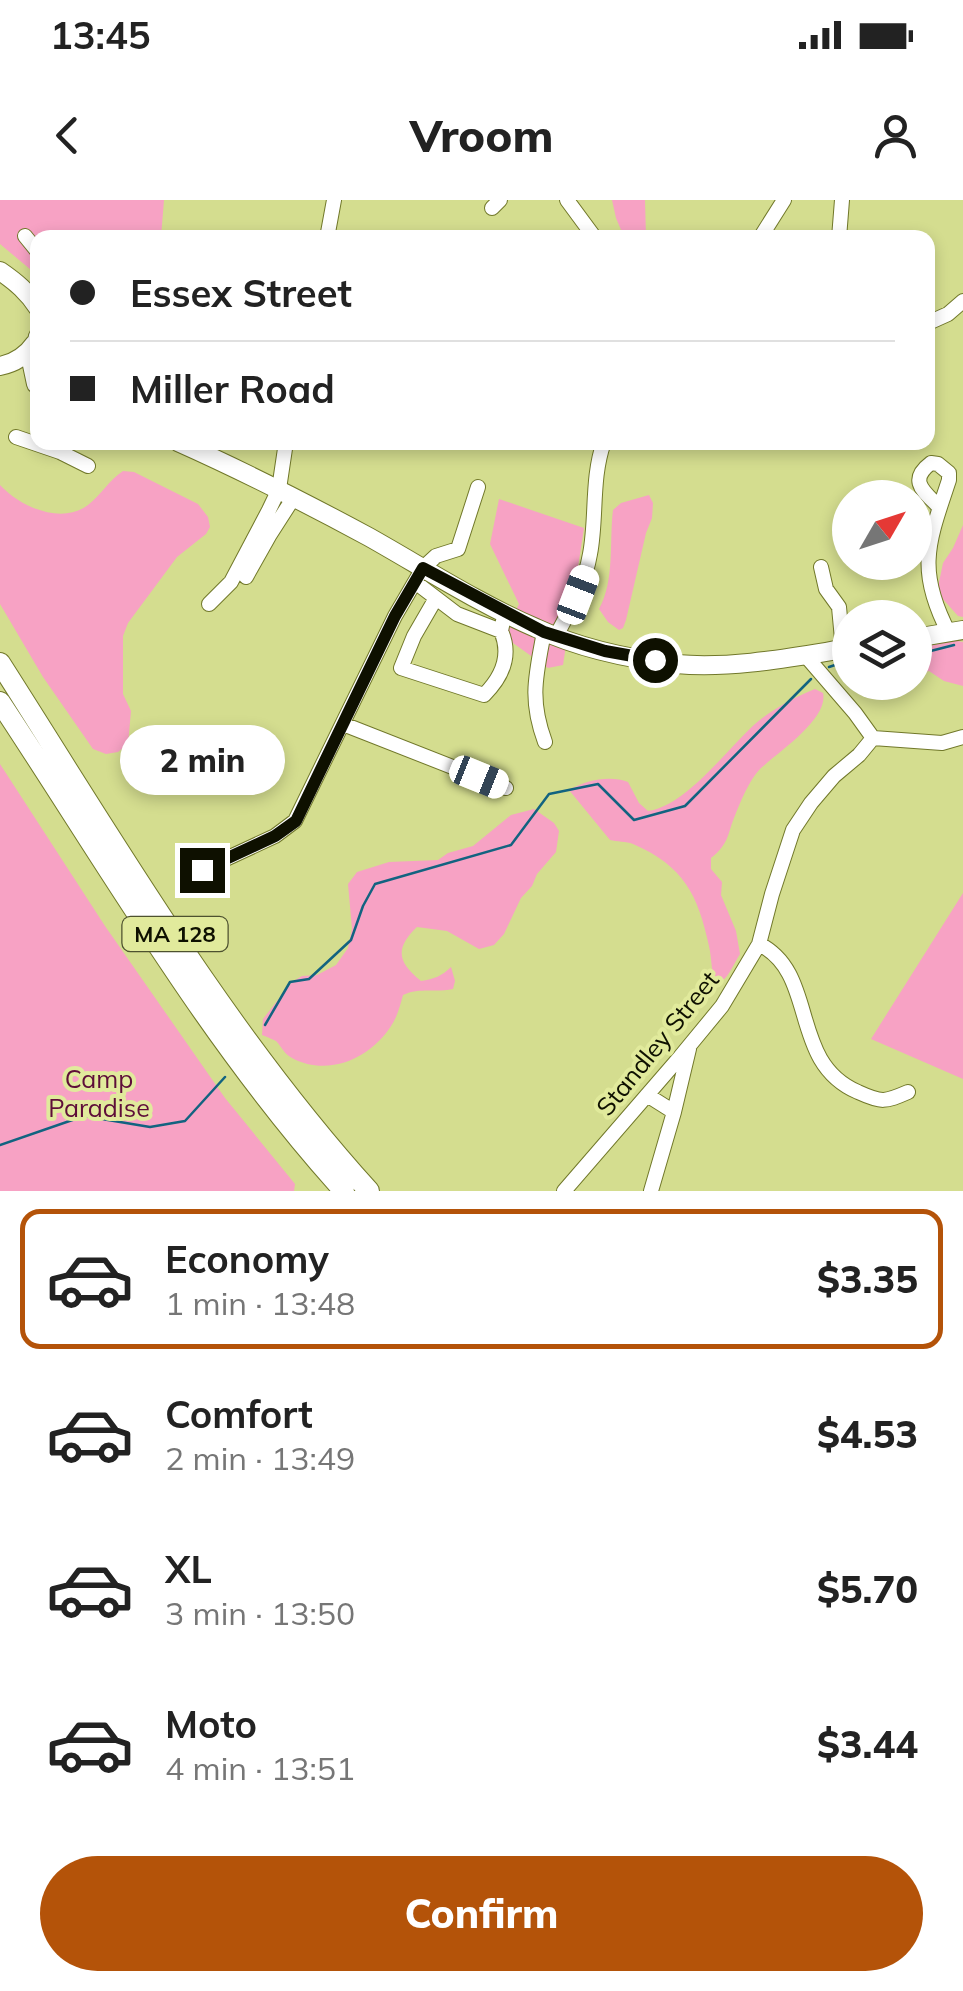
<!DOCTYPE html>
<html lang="en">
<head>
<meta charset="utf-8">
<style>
  body { margin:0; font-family:Mulish,sans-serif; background:#f6f6f6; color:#222; height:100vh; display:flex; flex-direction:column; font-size:38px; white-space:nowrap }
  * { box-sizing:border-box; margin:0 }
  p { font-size:32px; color:#767676 }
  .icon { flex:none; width:55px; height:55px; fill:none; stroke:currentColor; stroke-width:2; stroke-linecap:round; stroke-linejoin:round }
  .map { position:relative; height:991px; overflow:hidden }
  .details { display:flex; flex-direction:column; background:#fff; flex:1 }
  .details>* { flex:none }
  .guide { position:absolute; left:30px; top:30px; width:905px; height:220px; border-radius:20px; box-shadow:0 5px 15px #0003; display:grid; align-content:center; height:220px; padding:0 40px; background:#fff }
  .needle { width:65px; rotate:51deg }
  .fabs { position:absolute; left:832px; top:280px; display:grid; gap:20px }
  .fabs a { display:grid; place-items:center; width:100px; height:100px; border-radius:50%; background:#fff; box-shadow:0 5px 15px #0003; font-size:50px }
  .end { position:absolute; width:45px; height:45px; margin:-22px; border:12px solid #0e1000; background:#fff; box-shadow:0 0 0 5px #fff }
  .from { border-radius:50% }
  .bubble { position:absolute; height:70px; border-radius:35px; background:#fff; box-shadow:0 5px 15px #0003; font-size:32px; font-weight:800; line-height:70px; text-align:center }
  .car { position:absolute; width:30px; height:60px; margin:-30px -15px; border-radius:12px; box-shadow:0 0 8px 2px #0007; background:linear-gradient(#fff 24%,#345 0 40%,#fff 0 76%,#345 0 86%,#fff 0) }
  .guide b { display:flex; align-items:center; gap:35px; height:95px; font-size:38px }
  .guide b+b { border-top:2px solid #e0e0e0 }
  .guide i { width:25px; height:25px; background:#222 }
  ul { padding:18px 0 0; list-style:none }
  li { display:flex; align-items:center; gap:30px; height:140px; margin:0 20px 15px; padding:0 20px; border:5px solid transparent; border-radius:20px }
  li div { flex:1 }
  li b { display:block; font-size:38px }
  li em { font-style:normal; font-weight:800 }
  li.on { border-color:#b45309 }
  li>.icon { width:90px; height:90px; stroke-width:1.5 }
  .cta { display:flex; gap:20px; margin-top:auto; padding:20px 40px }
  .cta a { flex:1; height:115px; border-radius:60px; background:#b45309; color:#fff; font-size:40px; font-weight:800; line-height:115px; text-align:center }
  .status { display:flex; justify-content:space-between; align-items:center; height:70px; padding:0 50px; background:#fff; direction:ltr }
  .status svg { height:28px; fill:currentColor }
  header { display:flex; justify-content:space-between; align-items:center; height:130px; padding:0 40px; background:#fff; font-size:45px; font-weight:800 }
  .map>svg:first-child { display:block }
  .green { fill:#f7a2c4 }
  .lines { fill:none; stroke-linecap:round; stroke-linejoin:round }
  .stream { stroke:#126380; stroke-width:2.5 }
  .minor-casing { stroke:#71782a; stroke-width:16 }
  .major-casing { stroke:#71782a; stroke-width:20 }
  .highway-casing { stroke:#71782a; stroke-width:22 }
  .minor { stroke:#fff; stroke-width:14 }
  .major { stroke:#fff; stroke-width:18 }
  .highway { stroke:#fff; stroke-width:20 }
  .route { stroke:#0e1000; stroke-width:12 }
  .labels { text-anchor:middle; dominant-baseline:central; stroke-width:8; stroke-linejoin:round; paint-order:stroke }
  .shield { fill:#e1ea9c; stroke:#4d512f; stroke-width:2.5 }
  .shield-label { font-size:22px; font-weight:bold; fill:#0e1000 }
  .street-label { font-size:25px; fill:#0e1000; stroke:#e1ea9c }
  .park-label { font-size:25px; fill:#5e0e39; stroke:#e1ea9c }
</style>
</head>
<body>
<div class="status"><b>13:45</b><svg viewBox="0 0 49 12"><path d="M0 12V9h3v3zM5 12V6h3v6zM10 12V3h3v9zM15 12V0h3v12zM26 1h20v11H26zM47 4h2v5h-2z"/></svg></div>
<header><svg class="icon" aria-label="back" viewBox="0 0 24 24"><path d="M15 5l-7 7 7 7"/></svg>Vroom<svg class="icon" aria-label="person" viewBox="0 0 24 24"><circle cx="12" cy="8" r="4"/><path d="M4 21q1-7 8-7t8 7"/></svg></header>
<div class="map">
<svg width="963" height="991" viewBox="0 0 963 991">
  <rect width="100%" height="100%" fill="#d4dd8f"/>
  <path class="green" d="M0,0h164l-3,37 -123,1 -1,37 -37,-31z
    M612,0h33l1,37h-22l-8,-19z
    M123,271l11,1 64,32 10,13 2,10 -4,7 -29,23 -49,66 -5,13v58l8,17 -3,33 -10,8 -12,2 -13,-5 -50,-72 -43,-73v-119c20,22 62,40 88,20 13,-10 21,-25 35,-34z
    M649,295l4,8 -1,15 -6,15 -20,87 -3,8 -4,2 -11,-8 -9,-13c16,-30 10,-67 14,-99l8,-7z
    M499,299l85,29 -21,137 -15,3 -45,-32 16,-32 -29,-60z
    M963,325v92l-5,-1 -16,-18 -4,-11 5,-24 10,-15z
    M952,440l11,2v44l-19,-5 -15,-10 -14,4v-25z
    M815,489l8,4c6,26 -46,60 -63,76 -11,11 -20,34 -26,49 -4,9 -5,20 -12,29 -3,4 -7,8 -11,11v11l11,13 -1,13 15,36 4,23c-7,11 -12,26 -24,31 -5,-12 -4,-26 -7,-39 -11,-51 -25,-80 -76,-102 -7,-3 -16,-2 -23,-4l-41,-50c17,-10 41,-15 59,-8l11,21 9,8c38,-5 79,-62 107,-87 14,-13 42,-28 60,-35z
    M0,564l105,162 120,172 70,86 -1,7h-294z
    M534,609l20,14 5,8 -3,21 -19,22 -5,12 -11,12 -17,36 -10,11 -15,4 -32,-18 -30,-4c-22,21 -20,35 4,54 13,-2 21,-5 30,-14l4,14 -2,8c-17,4 -33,-2 -50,6 -2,7 -4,15 -7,22 -18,38 -65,62 -104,41 -8,-4 -10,-11 -16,-17 -2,-1 -11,-5 -14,-6l1,-16 29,-37 10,-6 15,-1 19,-10 12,-17 4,-19 -4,-45 9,-12 32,-10 49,-2 10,-7 25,-7 38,-31z
    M963,693v186l-92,-40z"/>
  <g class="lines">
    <path class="stream" d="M915,455l39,-10
      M829,467l21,-7
      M265,825l25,-43 19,-3 42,-39 12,-34 12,-22 136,-39 38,-51 49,-10 36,36 51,-14 126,-127
      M0,945l84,-29 66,11 35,-6 40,-44"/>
    <defs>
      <path id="minor" d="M567,0l28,38
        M492,8l8,-8
        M25,36l13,16
        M327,38l7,-38
        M760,38l24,-38
        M839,38l3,-38
        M928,123l20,-9 15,-13
        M16,237l44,15
        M64,242l-4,10 28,14
        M939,307c-14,-15 -32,-26 -8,-44l7,1 11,9v7c-21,63 -33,90 0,153
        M821,367l5,22 13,18 4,43
        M246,377l23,-41 25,-39
        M415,382l42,32 44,17 2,-10
        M436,398l-22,38 -13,32 83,27c18,-18 28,-39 17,-64
        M209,404l22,-22 38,-72 10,-21 7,-47
        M544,432c-8,43 -15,67 1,110
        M556,436c14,-26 29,-52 34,-82 7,-36 1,-76 14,-112
        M805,455l50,58 18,25
        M343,524l163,64
        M873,538l69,5 21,-6
        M202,670l73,-34 20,-15 100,-205 28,-48 13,-12 22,-7 20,-62
        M759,744c60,30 29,118 99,148 24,11 27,10 50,0
        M647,895l27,17 -23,79
        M674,912l15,-63
        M564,991l116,-134 42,-51 37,-62 13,-50 21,-64 18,-27 23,-27 25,-21 14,-17"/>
      <path id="major" d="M0,71c16,11 28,21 38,37
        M0,166c15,-3 26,-10 35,-23
        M36,184l-4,-19 6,-29
        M178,242c65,29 128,61 191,95 55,31 109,66 167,91 43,20 93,31 140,36 58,5 117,-7 174,-16
        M915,438l48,-8"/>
      <path id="highway" d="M0,463c115,180 225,369 369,528
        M0,502c110,166 210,341 344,489"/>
    </defs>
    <use href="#minor" class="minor-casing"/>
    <use href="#major" class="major-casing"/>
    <use href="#highway" class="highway-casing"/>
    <use href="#minor" class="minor"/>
    <use href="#major" class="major"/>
    <use href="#highway" class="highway"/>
  </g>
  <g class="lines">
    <path class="route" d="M202,670l73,-34 21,-15 99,-205 28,-48 121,64 61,19 50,9"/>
  </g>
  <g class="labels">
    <rect class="shield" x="122.5" y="717" width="105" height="34" rx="8"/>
    <g class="shield-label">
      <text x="175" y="734">MA 128</text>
    </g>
    <g class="street-label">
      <text transform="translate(657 843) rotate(-51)">Standley Street</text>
    </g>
    <g class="park-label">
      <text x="99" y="878">Camp<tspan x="99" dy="29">Paradise</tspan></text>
    </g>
  </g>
</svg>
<div class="fabs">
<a><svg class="needle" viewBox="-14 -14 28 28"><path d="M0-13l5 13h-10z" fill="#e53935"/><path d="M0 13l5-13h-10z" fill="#767676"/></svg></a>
<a><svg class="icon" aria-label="layers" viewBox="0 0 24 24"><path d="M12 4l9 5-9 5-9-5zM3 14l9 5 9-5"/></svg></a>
</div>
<i class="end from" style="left:655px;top:460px"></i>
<i class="end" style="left:202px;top:670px"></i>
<div class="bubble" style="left:120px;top:525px;width:165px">2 min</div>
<i class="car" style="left:578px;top:395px;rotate:21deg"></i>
<i class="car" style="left:479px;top:577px;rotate:112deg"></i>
<div class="guide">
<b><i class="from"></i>Essex Street</b>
<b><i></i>Miller Road</b>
</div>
</div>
<section class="details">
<ul>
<li class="on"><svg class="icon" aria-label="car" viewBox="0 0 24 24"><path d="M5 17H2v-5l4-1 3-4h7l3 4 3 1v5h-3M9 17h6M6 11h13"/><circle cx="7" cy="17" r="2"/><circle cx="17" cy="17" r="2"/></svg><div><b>Economy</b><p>1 min · 13:48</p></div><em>$3.35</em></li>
<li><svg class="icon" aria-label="car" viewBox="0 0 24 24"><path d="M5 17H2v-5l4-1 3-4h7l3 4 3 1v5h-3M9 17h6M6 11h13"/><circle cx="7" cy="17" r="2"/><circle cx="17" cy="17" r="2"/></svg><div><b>Comfort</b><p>2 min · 13:49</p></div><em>$4.53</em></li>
<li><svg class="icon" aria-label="car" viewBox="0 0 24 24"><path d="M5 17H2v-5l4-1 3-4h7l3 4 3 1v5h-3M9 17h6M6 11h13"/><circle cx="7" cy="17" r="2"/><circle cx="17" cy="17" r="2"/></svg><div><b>XL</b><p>3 min · 13:50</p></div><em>$5.70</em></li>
<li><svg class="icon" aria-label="car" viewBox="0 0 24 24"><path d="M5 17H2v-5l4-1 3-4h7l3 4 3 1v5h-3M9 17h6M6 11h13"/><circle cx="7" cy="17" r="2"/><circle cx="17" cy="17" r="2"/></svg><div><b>Moto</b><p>4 min · 13:51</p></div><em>$3.44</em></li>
</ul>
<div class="cta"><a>Confirm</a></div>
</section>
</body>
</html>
